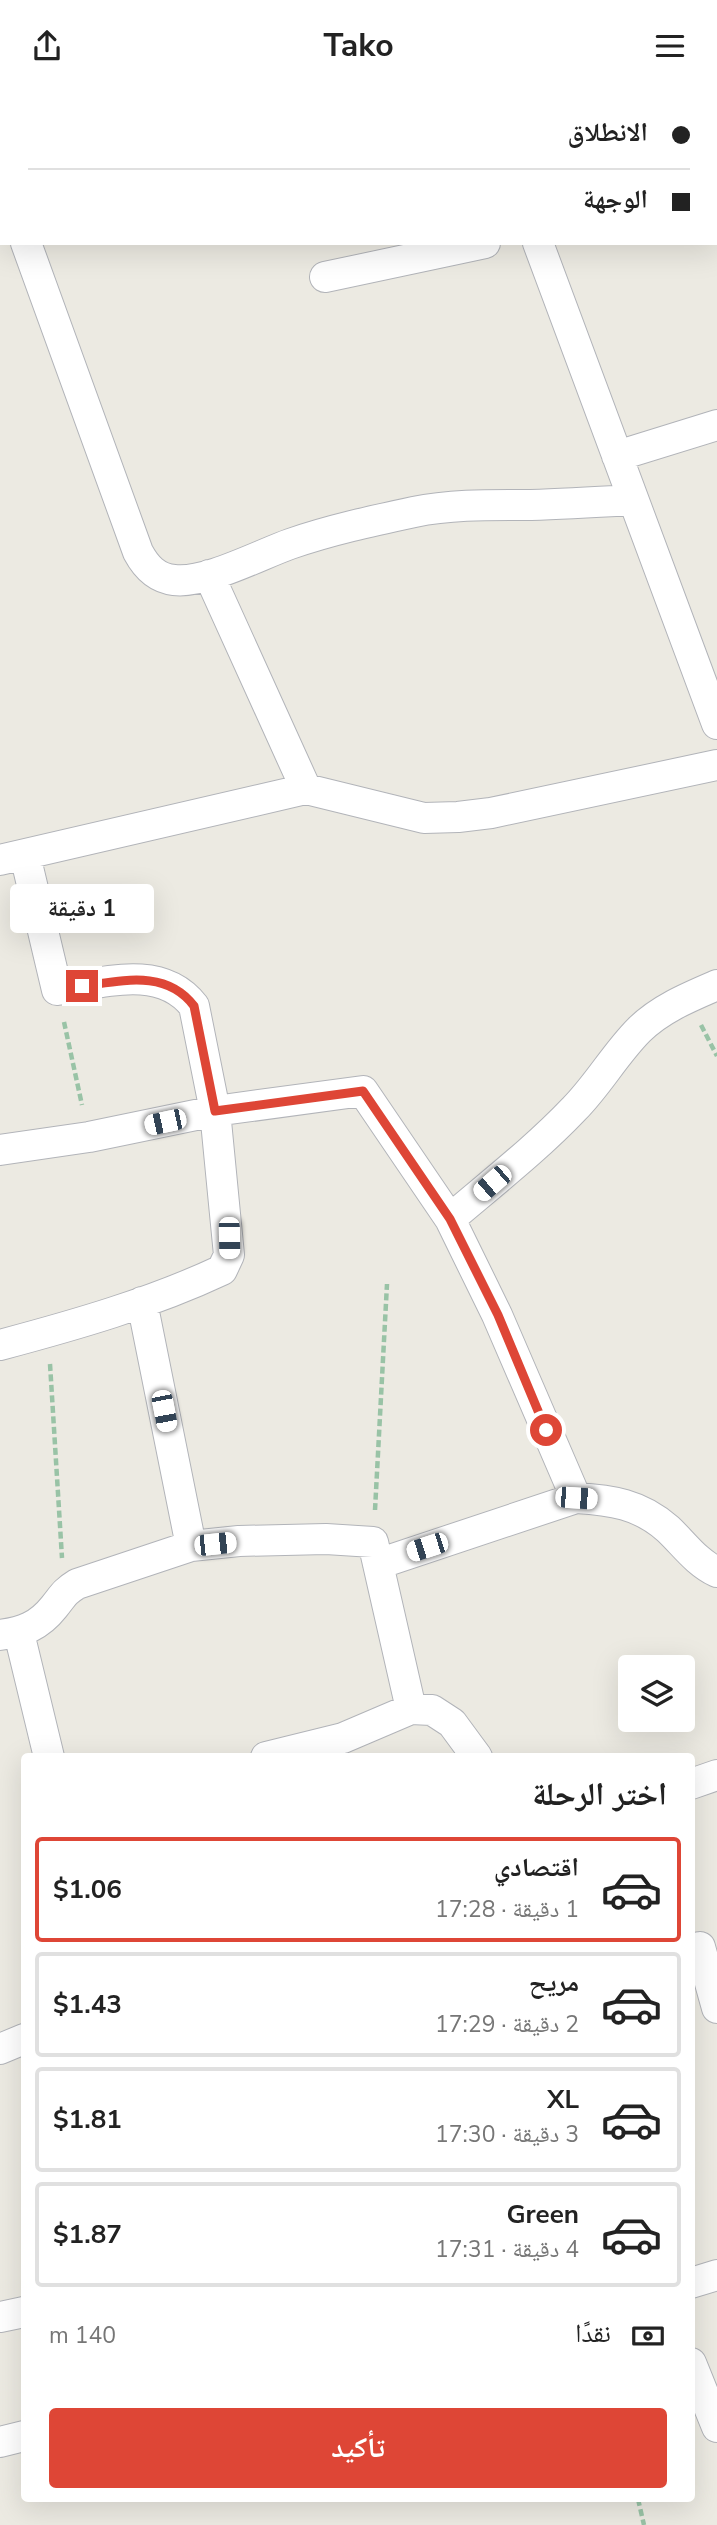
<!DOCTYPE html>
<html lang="ar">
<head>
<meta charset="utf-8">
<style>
  body { margin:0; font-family:"Nunito Sans","Noto Naskh Arabic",sans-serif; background:#f2f2f2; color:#222; direction:rtl; height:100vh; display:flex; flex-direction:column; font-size:26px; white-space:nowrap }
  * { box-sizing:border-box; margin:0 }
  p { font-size:23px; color:#767676 }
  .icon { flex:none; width:38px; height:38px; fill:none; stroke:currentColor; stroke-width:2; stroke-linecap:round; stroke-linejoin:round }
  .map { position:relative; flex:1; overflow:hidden; direction:ltr }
  .side { position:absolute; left:21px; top:1662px; width:674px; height:749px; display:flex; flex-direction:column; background:#fff; border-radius:7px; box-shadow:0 7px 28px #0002; direction:rtl }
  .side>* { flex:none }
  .banner { position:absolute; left:0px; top:0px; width:718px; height:154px; box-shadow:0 7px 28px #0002; direction:rtl; display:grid; align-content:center; height:154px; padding:0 28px; background:#fff }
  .fabs { position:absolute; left:618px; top:1564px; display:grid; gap:14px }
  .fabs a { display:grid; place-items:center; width:77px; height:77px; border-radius:7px; background:#fff; box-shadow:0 7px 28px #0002; font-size:35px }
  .end { position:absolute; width:32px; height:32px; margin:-16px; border:9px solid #de4636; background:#fff; box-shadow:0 0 0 4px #fff }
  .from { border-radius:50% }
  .bubble { position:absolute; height:49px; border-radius:7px; background:#fff; box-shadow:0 7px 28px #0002; font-size:23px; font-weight:700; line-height:49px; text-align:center; direction:rtl }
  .car { position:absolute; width:21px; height:42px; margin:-21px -10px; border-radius:9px; box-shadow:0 0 5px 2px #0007; background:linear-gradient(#fff 24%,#345 0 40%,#fff 0 76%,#345 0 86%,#fff 0) }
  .banner b { display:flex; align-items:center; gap:24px; height:66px; font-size:26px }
  .banner b+b { border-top:2px solid #e0e0e0 }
  .banner i { width:18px; height:18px; background:#222 }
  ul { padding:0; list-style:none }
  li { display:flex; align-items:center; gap:21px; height:105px; margin:0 14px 10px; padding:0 14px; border:4px solid #e0e0e0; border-radius:7px }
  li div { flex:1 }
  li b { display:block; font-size:26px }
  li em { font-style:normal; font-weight:700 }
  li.on { border-color:#de4636 }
  li>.icon { width:63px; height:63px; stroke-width:1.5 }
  h2 { padding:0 28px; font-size:32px; line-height:84px }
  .pay { display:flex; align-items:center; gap:18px; height:77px; padding:0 28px; font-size:26px }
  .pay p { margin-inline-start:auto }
  .action { display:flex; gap:14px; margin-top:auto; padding:14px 28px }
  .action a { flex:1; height:80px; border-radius:7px; background:#de4636; color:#fff; font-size:28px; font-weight:700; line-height:80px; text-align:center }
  header { display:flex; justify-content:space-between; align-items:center; height:91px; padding:0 28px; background:#fff; font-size:32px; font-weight:700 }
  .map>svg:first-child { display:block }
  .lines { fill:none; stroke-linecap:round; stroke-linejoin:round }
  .minor-casing { stroke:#b2b4b9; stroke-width:32 }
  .path { stroke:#99c3a6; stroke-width:4.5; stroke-dasharray:7 3.5; stroke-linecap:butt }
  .minor { stroke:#fff; stroke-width:30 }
  .route { stroke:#de4636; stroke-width:9 }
</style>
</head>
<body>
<header><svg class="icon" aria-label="menu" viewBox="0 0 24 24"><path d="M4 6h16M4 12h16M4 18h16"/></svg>Tako<svg class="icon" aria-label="share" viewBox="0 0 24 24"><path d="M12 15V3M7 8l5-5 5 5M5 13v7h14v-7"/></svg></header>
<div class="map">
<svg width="717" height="2434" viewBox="0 0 717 2434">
  <rect width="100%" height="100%" fill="#eceae2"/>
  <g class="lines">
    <defs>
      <path id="minor" d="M389,0l2,2
        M28,2l7,-2
        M0,9h2
        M0,71l2,6
        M716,83h1
        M26,152l112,309c8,15 18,26 36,28 31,4 85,-25 116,-36 40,-14 82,-23 124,-32 38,-8 78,-7 117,-7 33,-1 67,-3 101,-5
        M538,152l179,481
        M325,186l160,-34
        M617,365l100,-31
        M209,484l97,214
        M0,769l306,-71 118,29 34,-1 33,-4 226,-48
        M0,1059l89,-13 126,-26 148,-20 87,128 47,96 79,183
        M450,1128c42,-36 86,-70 124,-110 24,-24 41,-55 65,-79 21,-21 50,-33 78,-45
        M142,1211l49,244
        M0,1254c75,-20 152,-42 222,-75l7,-15 -14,-144 -21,-105c-33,-43 -92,-23 -137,-16l-32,-135
        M378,1473l198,-66c35,2 64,6 92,31 16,15 28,33 49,43
        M19,1542l30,124
        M0,1544c23,-3 39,-9 54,-28 9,-11 10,-15 23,-23l114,-38 48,-5 87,-2 47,3 38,167
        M266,1666l77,-19 68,-29 21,1 20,13 25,34
        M691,1693l26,-9
        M700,1856l17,61
        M0,1958l24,-10
        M691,2192l26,-8
        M0,2226l24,-5
        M691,2272l26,64
        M0,2351l24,-6"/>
    </defs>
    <use href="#minor" class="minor-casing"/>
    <path class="path" d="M64,931l18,83
      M701,934l16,31
      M50,1273l12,194
      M375,1419l12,-226
      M638,2408l6,26"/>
    <use href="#minor" class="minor"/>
  </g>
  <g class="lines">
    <path class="route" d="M82,895c40,-5 84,-17 112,20l21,105 148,-20 87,128 48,96 48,115"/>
  </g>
</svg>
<div class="fabs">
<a><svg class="icon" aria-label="layers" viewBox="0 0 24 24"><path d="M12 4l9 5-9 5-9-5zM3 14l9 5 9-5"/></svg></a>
</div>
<i class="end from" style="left:546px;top:1339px"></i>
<i class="end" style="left:82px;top:895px"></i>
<div class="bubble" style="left:10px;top:793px;width:144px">1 دقيقة</div>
<i class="car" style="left:165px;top:1031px;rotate:258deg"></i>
<i class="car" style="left:492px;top:1092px;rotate:229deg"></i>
<i class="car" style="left:229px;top:1147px;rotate:179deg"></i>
<i class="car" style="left:164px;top:1320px;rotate:169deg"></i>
<i class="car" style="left:576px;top:1407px;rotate:94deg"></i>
<i class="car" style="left:215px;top:1453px;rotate:84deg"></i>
<i class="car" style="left:427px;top:1456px;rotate:252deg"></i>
<div class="banner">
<b><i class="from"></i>الانطلاق</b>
<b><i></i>الوجهة</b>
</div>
<section class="side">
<h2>اختر الرحلة</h2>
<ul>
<li class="on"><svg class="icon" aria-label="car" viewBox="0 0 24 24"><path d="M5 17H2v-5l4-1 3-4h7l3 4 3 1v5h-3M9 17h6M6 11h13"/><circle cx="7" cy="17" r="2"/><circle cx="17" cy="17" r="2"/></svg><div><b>اقتصادي</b><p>1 دقيقة · 17:28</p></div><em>$1.06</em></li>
<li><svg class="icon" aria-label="car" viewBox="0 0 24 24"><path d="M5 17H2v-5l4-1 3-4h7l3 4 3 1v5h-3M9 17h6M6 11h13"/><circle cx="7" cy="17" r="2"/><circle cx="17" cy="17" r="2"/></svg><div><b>مريح</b><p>2 دقيقة · 17:29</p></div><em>$1.43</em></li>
<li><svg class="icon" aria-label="car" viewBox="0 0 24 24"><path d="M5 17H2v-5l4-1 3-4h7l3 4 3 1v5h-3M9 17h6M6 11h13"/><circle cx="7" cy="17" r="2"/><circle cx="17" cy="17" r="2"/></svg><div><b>XL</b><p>3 دقيقة · 17:30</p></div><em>$1.81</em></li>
<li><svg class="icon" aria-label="car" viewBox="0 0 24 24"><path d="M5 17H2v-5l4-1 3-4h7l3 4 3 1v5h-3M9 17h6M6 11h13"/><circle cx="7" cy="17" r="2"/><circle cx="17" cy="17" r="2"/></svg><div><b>Green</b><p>4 دقيقة · 17:31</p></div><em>$1.87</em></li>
</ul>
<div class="pay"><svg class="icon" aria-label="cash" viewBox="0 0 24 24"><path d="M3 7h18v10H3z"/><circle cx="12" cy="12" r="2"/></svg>نقدًا<p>140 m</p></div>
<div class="action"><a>تأكيد</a></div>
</section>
</div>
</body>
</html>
